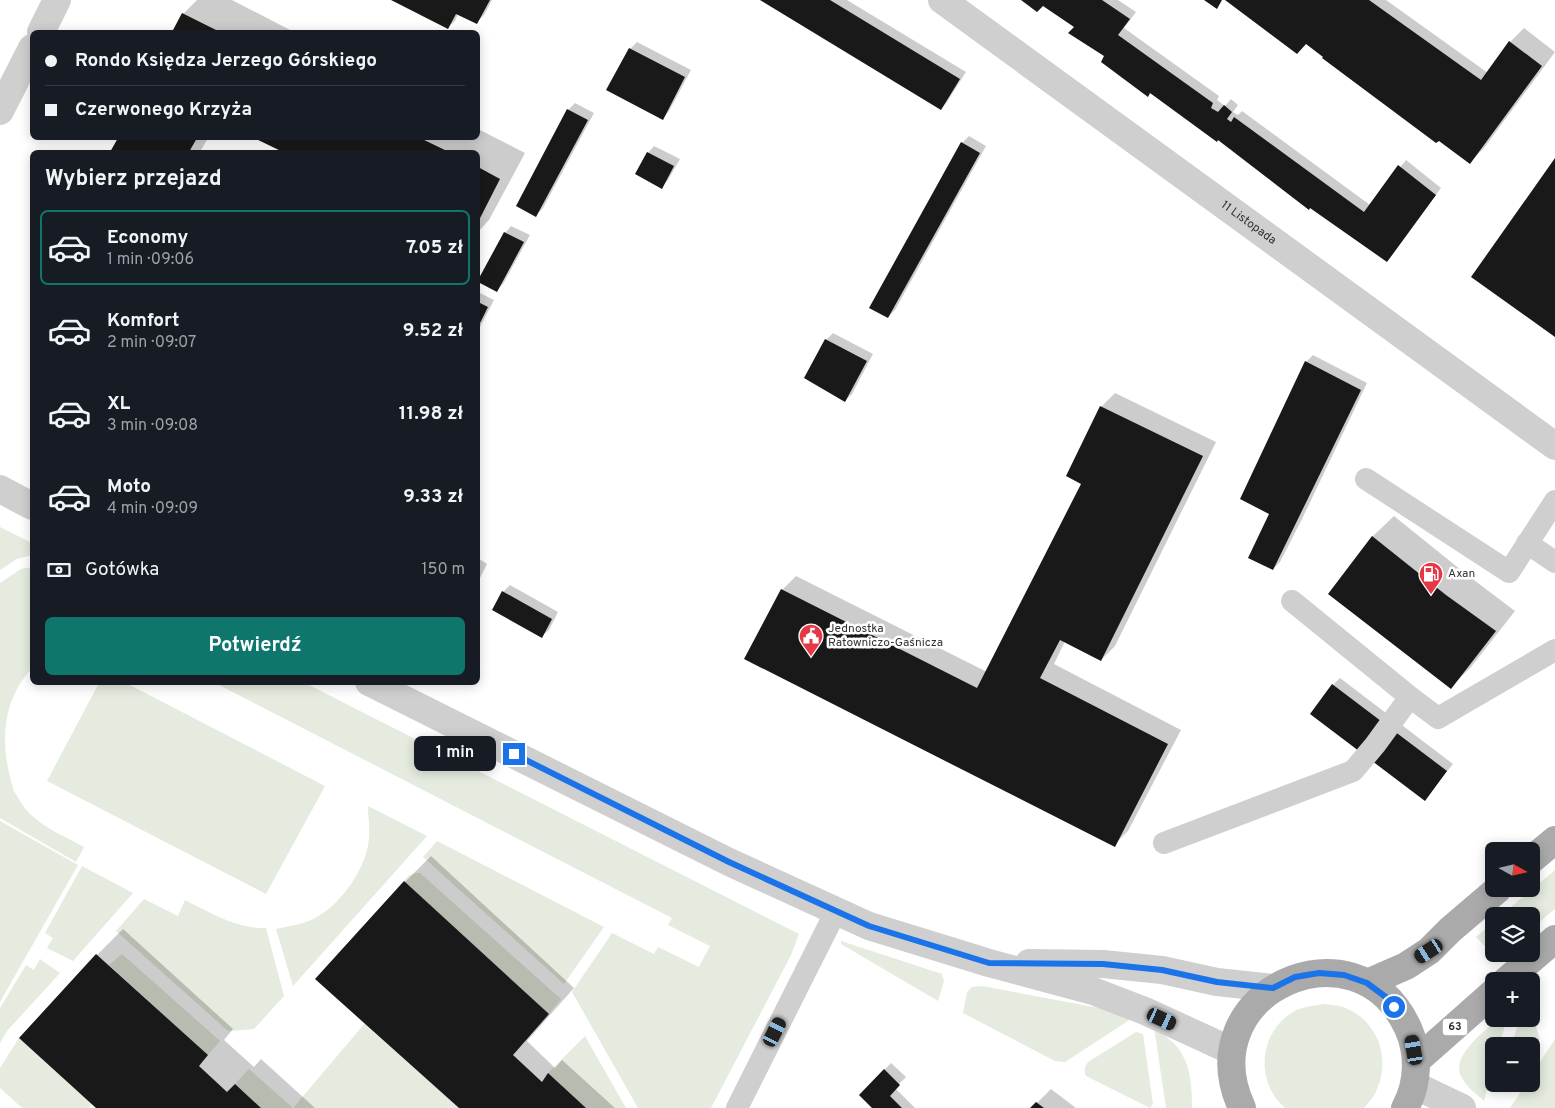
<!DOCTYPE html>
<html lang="pl">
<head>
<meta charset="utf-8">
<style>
  body { margin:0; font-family:Overpass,sans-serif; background:#20242c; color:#f1f3f6; height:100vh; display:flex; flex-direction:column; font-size:19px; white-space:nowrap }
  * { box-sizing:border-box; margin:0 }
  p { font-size:16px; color:#9ea1a6 }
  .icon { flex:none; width:28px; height:28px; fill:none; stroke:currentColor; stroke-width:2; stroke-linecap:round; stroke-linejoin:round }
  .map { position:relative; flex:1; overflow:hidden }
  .drawer { position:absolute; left:30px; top:150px; width:450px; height:535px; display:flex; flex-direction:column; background:#171b24; border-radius:8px; box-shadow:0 2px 12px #0003 }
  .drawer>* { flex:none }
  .guide { position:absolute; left:30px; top:30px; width:450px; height:110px; border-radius:8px; box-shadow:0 2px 12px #0003; display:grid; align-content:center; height:110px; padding:0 15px; background:#171b24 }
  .needle { width:32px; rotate:98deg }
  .buttons { position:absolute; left:1485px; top:842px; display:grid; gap:10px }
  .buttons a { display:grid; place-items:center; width:55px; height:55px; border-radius:8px; background:#171b24; box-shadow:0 2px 12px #0003; font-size:25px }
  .end { position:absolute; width:22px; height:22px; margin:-11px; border:6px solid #1a73e8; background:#fff; box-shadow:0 0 0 2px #fff }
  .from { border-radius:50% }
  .bubble { position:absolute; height:35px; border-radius:8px; background:#171b24; box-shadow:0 2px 12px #0003; font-size:16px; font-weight:700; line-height:35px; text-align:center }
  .car { position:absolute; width:15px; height:30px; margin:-15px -8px; border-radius:6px; box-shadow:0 0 4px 1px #0007; background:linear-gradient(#222 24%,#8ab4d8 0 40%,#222 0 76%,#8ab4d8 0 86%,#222 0) }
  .guide b { display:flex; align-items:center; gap:18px; height:48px; font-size:19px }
  .guide b+b { border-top:1px solid #363941 }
  .guide i { width:12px; height:12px; background:#f1f3f6 }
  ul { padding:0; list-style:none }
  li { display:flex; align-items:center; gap:15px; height:75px; margin:0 10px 8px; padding:0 5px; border:2px solid transparent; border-radius:8px }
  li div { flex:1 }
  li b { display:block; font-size:19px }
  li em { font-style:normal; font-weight:700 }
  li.on { border-color:#0f766e }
  li>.icon { width:45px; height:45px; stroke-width:1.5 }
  h2 { padding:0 15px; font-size:22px; line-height:60px }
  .pay { display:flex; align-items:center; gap:12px; height:55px; padding:0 15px; font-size:19px }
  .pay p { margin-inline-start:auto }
  .button { display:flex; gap:10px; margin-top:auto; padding:10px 15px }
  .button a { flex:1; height:58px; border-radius:8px; background:#0f766e; color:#fff; font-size:20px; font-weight:700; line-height:58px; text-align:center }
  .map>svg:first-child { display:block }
  .green { fill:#e5ebde }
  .shadow { fill:#0003 }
  .building { fill:#191919 }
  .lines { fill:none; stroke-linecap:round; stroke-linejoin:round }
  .service { stroke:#cfcfcf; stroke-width:22 }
  .minor { stroke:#cfcfcf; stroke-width:28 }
  .primary { stroke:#aaa; stroke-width:28 }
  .route { stroke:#1a73e8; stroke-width:6 }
  .labels { text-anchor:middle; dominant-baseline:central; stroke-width:5; stroke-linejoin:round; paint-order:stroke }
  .shield { fill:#fff; stroke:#707070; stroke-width:1 }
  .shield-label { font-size:11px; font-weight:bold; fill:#323232 }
  .street-label { font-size:12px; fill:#323232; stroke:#fff }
  .poi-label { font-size:12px; fill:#323232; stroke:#fff; text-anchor:start }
</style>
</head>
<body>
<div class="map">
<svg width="1555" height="1108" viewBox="0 0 1555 1108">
  <rect width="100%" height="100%" fill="#fff"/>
  <path class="green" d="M0,527l32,16v12l-15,4 -17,11z
    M32,567v101c-32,35 -32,80 -18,123 5,8 9,16 15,22 15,15 37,24 55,34l-8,15 -76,-44v-235l21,-14z
    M124,682l201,104 -59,108 -219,-113 52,-98z
    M215,683h90l494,251 -8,21 -80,153h-73l-66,-116 40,-59 42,21 4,-7 41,20 11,-21 -42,-21 4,-7z
    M368,806l59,30 -134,150 -17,-57c13,-3 30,-5 41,-12 25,-14 51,-51 52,-80 1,-10 -1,-21 -1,-31z
    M0,821l78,44 -78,137z
    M437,841l167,86 -40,57 -141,-127z
    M82,866l51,27 -60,68 -26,-13 6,-10 -8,-5z
    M1555,870v39l-24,20v-13h-31z
    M415,873h5l141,126 -12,15 -145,-133 4,-5z
    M144,899l34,17 7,-16c26,13 52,29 81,28l18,68 -30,33 -26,2 -112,-100z
    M1494,922v32h9l-6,5 -21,-22z
    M841,941l101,33 2,7 -6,20 -97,-57z
    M122,954l98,87 -12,14 -99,-90z
    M40,959l20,14 -53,58 -7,12v-35l26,-43 8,5z
    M982,986l149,28v5l-66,43 -10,-1 -92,-48 4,-21 5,-5z
    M1324,1004c6,1 13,1 19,3 34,12 48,50 34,82 -2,7 -9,14 -13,19h-79c-28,-24 -27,-69 2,-92 11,-9 24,-10 37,-12z
    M1498,1019h9l-8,27h-5v19l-10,36c-8,-7 -17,-14 -22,-23 -13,-21 22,-46 36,-59z
    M1530,1021l5,2 5,16 -9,13v-6h-20l7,-21z
    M365,1023l94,85h-198l-26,-24 14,-15 44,39z
    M1154,1027c10,8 22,16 28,27 9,15 10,37 10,54h-26z
    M1136,1032l7,2 10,70 -3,4 -64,-32c-2,-5 -2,-9 2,-14z
    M585,1036l41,72h-40l-38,-35z
    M19,1038l73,66 -3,4h-67l-22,-20v-20z
    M1555,1039v69h-45l16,-24h5v-8z"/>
  <path class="shadow" d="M197,0h35l62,32h-120l9,-18z
    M394,0h98l-8,15 -7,7 -19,-8 -3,7 -7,6z
    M762,0h85l119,72 -19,30 -6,7z
    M1023,0h95l18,12 -12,16 95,68 -2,4 8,6 6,-7 7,6 -5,7 5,3 4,-4 128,94 36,-45 35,28 -48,66 -6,6 -281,-204 -30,-30 -33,-22z
    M1227,0h159l102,73 22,-31 14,-14 31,24 -71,96 -14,14 -163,-119z
    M637,42l54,28 -22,41 -6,7 -33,-69z
    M575,103l19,10 -51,95 -7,7 32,-105z
    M478,129l47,24 -36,67 -11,12v-80h-192l-29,-14h221z
    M969,136l17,10 -91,164 -7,7 74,-174z
    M119,138h89l-8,14h-88z
    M654,146l26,13 -12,21 -7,7 -13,-34z
    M511,226l19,9 -27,49 -7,6 9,-57z
    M478,292l16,8 -16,31z
    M833,333l40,21 -21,40 -7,7 -19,-61z
    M1313,355l54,28 -65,136 -22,43 -7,7 -3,-55 36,-152z
    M1115,393l101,49 -101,204 -14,14 -36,-19 -11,23 127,66 -53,101 -14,14 -332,-255 14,-14 191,96 96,-189 18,-76z
    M1394,516l72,58 49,37 -44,56 -20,20 -121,-93 43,-58z
    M478,558l9,6 -9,18z
    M510,585l48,27 -9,18 -7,6 -39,-44z
    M1340,678l113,86 -28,35 -92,-114z
    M431,856l143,132 -47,53 28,27 7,-8 53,48h-154l-144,-129 88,-97z
    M123,929l110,100 -9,11 30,27 7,-8 54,49h-217l-77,-70 76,-83z
    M891,1063l15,14 -11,11 20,20h-41l-14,-13z
    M1051,1089l25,19h-44z"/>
  <path class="building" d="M391,0h99l-13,24 -21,-10 -8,15z
    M760,0h70l130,79 -19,31z
    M1021,0h81l28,19 -12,16 95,68 -2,5 7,4 6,-7 8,7 -5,7 4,3 3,-5 130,95 34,-47 38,30 -49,67 -77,-54 -1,2 -91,-70 -1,2 -67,-49 -2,4 -47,-35 3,-6 -36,-23 6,-6 -31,-21 -6,6z
    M1204,0h18l-5,9z
    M1225,0h144l112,80 28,-39 33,25 -72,98 -31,-23 -3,2 -114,-85 1,-1 -17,-13 -9,10z
    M182,13l38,19h-48z
    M629,48l56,29 -22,43 -57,-30z
    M567,109l21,11 -52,97 -20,-11z
    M118,138h79l-8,14h-79z
    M254,138h166l29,14h-166z
    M961,142l19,11 -92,165 -19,-10z
    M647,152l27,14 -12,23 -27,-15z
    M1555,158v179l-84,-60z
    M478,167l22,12 -22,43z
    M504,232l20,10 -27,50 -19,-10v-2z
    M478,302l10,5 -10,20z
    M825,339l42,22 -22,41 -41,-24z
    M1305,361l56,29 -88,180 -25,-12 21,-44 -29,-15z
    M1100,406l103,50 -102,205 -41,-21 -20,38 128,66 -53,103 -371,-188 37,-70 196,99 104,-204 -15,-8z
    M1372,536l74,59 50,36 -45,58 -123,-95z
    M502,591l50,28 -10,19 -50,-28z
    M1332,684l115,87 -22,30 -115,-87z
    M404,881l145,133 -36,41 29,27 6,-9 38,35h-127l-144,-129z
    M96,954l112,101 -9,11 28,26 8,-8 26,24h-165l-77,-70z
    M884,1069l16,16 -10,11 12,12h-30l-13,-13z
    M1036,1102l8,6h-14z"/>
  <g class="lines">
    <path class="service" d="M1366,479l143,93 46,-71
      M1527,543l28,19
      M1292,601l118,96
      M1164,843l189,-72 22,-26 35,-48 28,21 117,-68
      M737,1108l99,-197"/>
    <g class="minor">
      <path id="s1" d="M942,0l613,446"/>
      <path d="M41,32l16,-32"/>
      <path d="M0,111l32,-63"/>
      <path d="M0,489l32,17"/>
      <path d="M369,682l360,180 140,64 120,37 104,28 52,20 87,40"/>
      <path d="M1029,963l74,1 59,6 55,12 56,6"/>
      <path d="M1414,1085l48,23"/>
    </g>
    <path class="primary" d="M1531,860l24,-20
      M1506,981l49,-42
      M1367,983l39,-17 23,-15 21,-21 48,-41
      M1416,1061l78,-69
      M1242,1108c-54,-116 114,-192 166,-80 11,25 11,55 -3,80"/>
  </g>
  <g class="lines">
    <path class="route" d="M514,754l215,108 140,64 120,37 114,1 59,6 55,12 56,6 22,-11 24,-4 25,2 23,8 20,15 7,9"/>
  </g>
  <defs>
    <symbol id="fuel-pin" viewBox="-11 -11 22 30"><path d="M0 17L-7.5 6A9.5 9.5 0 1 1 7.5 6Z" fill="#e53847" stroke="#fff"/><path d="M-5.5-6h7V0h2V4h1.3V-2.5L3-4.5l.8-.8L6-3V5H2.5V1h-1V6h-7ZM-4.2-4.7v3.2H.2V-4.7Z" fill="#fff"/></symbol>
    <symbol id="civic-pin" viewBox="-11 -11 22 30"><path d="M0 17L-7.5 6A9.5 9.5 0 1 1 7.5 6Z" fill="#e53847" stroke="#fff"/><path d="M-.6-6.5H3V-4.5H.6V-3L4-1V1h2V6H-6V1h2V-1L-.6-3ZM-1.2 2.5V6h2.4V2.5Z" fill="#fff"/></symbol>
  </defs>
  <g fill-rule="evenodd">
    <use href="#fuel-pin" x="1417" y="560" width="28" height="38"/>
    <use href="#civic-pin" x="797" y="622" width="28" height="38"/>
  </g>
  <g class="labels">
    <rect class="shield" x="1442.5" y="1018.5" width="25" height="17" rx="4"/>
    <g class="shield-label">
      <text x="1455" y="1027">63</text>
    </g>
    <g class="street-label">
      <text stroke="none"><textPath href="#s1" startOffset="379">11 Listopada</textPath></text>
    </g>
    <g class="poi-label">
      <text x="1448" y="574">Axan</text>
      <text x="828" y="629">Jednostka<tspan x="828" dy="14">Ratowniczo-Gaśnicza</tspan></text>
    </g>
  </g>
</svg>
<div class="buttons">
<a><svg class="needle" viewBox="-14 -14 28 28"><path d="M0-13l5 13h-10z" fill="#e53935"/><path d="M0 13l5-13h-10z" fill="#9ea1a6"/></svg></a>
<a><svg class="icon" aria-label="layers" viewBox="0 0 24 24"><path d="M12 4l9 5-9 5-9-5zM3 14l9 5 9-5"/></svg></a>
<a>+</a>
<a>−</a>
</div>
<i class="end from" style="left:1394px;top:1007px"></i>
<i class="end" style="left:514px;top:754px"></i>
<div class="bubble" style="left:414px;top:736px;width:82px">1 min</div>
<i class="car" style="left:1429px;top:951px;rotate:237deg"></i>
<i class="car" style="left:1162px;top:1019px;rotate:115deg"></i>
<i class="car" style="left:775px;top:1032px;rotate:27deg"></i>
<i class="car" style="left:1414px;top:1050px;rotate:350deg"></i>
<div class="guide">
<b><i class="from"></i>Rondo Księdza Jerzego Górskiego</b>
<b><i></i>Czerwonego Krzyża</b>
</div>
<section class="drawer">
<h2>Wybierz przejazd</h2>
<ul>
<li class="on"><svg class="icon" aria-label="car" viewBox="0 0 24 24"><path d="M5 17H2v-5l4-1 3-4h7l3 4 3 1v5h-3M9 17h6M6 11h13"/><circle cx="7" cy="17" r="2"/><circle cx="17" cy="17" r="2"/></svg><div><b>Economy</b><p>1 min · 09:06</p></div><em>7.05 zł</em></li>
<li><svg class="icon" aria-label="car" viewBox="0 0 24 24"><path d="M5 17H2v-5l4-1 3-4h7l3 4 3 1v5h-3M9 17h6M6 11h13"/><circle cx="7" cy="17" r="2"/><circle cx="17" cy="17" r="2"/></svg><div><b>Komfort</b><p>2 min · 09:07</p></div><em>9.52 zł</em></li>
<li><svg class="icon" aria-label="car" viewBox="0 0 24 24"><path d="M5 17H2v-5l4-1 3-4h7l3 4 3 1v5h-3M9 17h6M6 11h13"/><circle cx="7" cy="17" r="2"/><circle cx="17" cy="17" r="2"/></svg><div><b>XL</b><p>3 min · 09:08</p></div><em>11.98 zł</em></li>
<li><svg class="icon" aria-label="car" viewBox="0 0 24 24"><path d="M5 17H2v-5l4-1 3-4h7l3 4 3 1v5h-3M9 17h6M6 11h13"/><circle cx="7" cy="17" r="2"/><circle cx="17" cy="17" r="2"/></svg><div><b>Moto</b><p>4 min · 09:09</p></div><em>9.33 zł</em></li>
</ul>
<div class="pay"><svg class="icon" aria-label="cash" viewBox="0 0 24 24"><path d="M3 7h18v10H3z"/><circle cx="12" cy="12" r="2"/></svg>Gotówka<p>150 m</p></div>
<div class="button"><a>Potwierdź</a></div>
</section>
</div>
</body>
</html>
